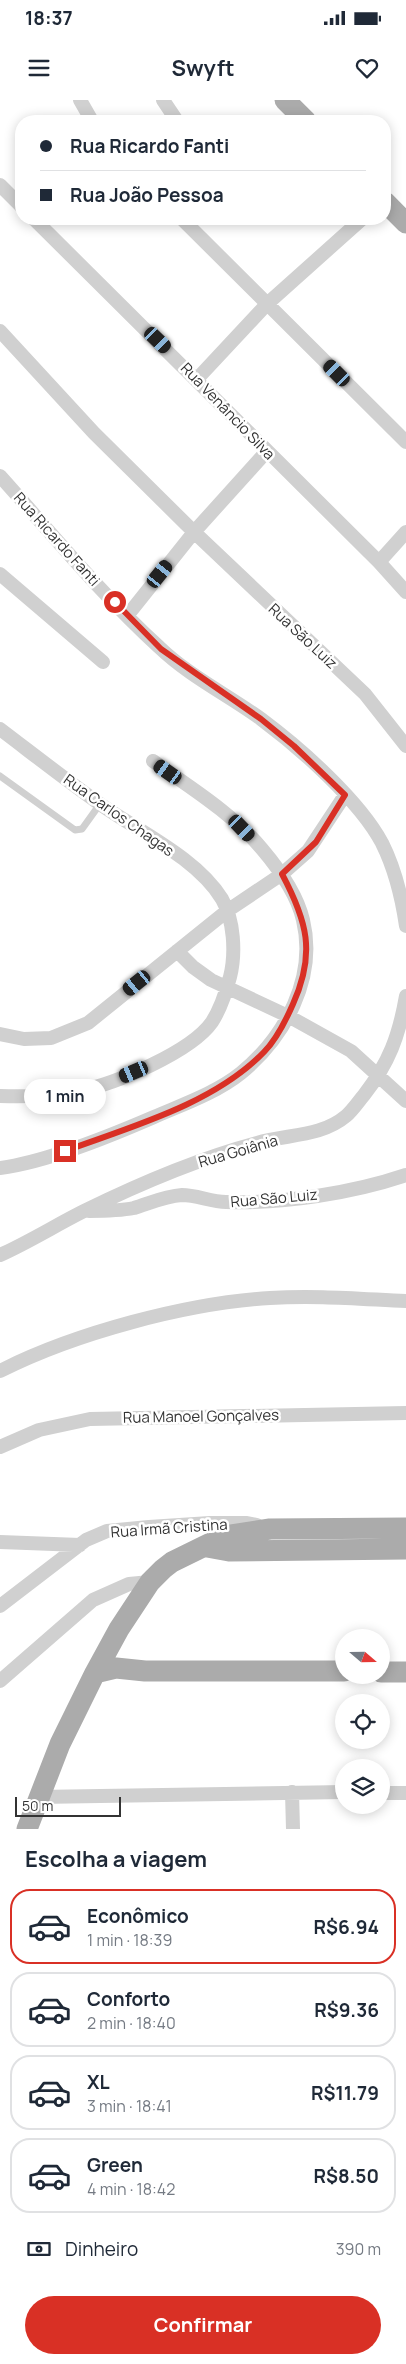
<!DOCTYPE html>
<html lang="pt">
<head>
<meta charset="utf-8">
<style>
  body { margin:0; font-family:Manrope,sans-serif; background:#f6f6f7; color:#1f2937; height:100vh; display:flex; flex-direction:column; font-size:19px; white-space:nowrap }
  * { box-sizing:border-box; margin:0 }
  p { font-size:16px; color:#747a83 }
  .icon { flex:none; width:28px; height:28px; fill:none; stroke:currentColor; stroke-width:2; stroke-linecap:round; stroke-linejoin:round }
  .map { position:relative; height:1729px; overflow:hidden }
  .drawer { display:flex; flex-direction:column; background:#fff; flex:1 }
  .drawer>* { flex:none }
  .hud { position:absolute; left:15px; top:15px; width:376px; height:110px; border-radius:20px; box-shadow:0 2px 12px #0003; display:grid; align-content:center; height:110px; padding:0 25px; background:#fff }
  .needle { width:32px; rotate:110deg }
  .tools { position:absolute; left:335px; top:1529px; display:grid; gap:10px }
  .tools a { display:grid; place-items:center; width:55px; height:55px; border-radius:50%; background:#fff; box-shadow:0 2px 12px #0003; font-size:25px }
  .scale { position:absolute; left:15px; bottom:12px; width:106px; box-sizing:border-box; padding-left:5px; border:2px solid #333; border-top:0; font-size:14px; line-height:18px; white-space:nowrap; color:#333; -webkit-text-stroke:4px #fff; paint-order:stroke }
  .end { position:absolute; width:22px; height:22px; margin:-11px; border:6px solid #d93025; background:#fff; box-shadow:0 0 0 2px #fff }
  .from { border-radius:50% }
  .bubble { position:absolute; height:35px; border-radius:18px; background:#fff; box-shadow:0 2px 12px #0003; font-size:16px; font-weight:700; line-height:35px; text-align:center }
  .car { position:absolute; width:15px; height:30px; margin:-15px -8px; border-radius:6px; box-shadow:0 0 4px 1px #0007; background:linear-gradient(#222 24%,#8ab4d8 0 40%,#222 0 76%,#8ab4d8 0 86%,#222 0) }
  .hud b { display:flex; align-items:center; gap:18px; height:48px; font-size:19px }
  .hud b+b { border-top:1px solid #e0e1e3 }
  .hud i { width:12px; height:12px; background:#1f2937 }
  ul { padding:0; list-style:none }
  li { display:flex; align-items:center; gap:15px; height:75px; margin:0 10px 8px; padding:0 15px; border:2px solid #e0e1e3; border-radius:20px }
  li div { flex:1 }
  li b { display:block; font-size:19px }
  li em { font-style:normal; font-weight:700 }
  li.current { border-color:#d93025 }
  li>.icon { width:45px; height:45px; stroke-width:1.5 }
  h2 { padding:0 25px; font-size:22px; line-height:60px }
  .pay { display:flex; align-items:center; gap:12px; height:55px; padding:0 25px; font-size:19px }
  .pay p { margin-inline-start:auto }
  .primary-button { display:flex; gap:10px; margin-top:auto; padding:10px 25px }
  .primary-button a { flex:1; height:58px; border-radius:30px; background:#d93025; color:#fff; font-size:20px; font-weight:700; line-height:58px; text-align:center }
  .status { display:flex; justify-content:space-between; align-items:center; height:35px; padding:0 25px; background:#fff; direction:ltr }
  .status svg { height:14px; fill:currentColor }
  header { display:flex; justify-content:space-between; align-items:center; height:65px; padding:0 25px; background:#fff; font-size:22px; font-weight:700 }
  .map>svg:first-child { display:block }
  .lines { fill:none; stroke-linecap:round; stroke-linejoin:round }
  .service { stroke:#d0d0d0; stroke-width:7 }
  .minor { stroke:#d0d0d0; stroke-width:14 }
  .primary { stroke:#ababab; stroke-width:21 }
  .route { stroke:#d93025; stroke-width:6 }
  .labels { text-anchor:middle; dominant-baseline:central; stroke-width:5; stroke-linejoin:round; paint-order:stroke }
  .street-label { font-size:15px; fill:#333; stroke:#fff }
</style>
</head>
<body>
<div class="status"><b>18:37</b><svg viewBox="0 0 49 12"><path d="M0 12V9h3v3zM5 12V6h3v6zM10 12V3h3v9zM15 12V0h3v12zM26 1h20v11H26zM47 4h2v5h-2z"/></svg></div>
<header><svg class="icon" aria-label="menu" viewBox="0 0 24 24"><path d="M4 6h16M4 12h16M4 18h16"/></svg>Swyft<svg class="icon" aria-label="heart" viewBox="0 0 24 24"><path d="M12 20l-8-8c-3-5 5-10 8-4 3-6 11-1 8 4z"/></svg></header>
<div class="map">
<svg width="406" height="1729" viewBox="0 0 406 1729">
  <rect width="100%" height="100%" fill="#fff"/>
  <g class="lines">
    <path class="service" d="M0,676l75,54 7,-1 18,-25"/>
    <path class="minor" d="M80,0l12,21
      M163,0l14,21
      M0,85l21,21
      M34,119l345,343 27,30
      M182,119l224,223
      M0,231l94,102 100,99 171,162 41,52
      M197,279l70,-75 95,-85
      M0,376c52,58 102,119 159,171 30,29 69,48 102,72 39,29 98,81 121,124 12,24 20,55 24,83
      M379,462l27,-30
      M0,474l103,88
      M127,516l67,-84 73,-81
      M0,629c33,25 66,51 100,75 38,27 97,54 122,95 12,21 14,54 8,78 -4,15 -9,31 -18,45 -21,30 -97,62 -133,69 -26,5 -53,6 -79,5
      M177,851l16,16 18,13 77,36 63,35 55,50
      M0,934l24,5 27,-1 37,-15 139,-112 55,-37 26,-23 37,-56
      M0,1068c47,-6 110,-32 154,-51 30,-13 62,-24 87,-44 44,-36 76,-95 62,-153 -6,-26 -24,-51 -41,-71 -30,-36 -71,-61 -109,-88
      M89,1111c15,0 30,0 45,-3 16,-5 31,-12 48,-13 15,0 29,7 44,7 56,2 127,-9 180,-27
      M0,1155c29,-13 56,-30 84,-44 55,-27 113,-52 173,-68 31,-9 64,-6 89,-27 7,-6 12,-14 18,-21 25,-32 35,-59 42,-99
      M0,1271c75,-38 187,-68 270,-73 45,-3 91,1 136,3
      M0,1347l39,-17 51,-11 316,-6
      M0,1442l80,3
      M0,1506l86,-66 21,-9 42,-4 61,-4h37l10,2
      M0,1581l93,-81 36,-16 21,-2
      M292,1692l1,37
      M381,1693h25
      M38,1697l306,-5"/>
    <path class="primary" d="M285,0l21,21
      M385,102l21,21
      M207,1447l22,4 177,-2
      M381,1572h25
      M95,1573l21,-5 29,3h199
      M27,1729l33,-85 35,-71 24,-44 31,-47 13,-13 9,-7 53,-26 45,-7 136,-1"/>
  </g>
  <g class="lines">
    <path class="route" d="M65,1051c65,-24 149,-47 199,-99 13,-13 22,-32 29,-48 23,-51 14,-83 -11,-130l34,-32 29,-47 -51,-49 -33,-27 -100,-70 -46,-47"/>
  </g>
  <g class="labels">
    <g class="street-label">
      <text transform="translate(228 311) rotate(46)">Rua Venâncio Silva</text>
      <text transform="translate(57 439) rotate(48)">Rua Ricardo Fanti</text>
      <text transform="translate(303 536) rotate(43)">Rua São Luiz</text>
      <text transform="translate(119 715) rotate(35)">Rua Carlos Chagas</text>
      <text transform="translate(238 1051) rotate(-16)">Rua Goiânia</text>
      <text transform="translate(274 1098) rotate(-5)">Rua São Luiz</text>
      <text transform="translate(201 1316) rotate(-1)">Rua Manoel Gonçalves</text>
      <text transform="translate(169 1428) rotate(-4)">Rua Irmã Cristina</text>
    </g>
  </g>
</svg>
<div class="tools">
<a><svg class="needle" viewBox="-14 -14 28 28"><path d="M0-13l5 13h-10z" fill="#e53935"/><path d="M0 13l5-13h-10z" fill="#747a83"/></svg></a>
<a><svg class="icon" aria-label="locate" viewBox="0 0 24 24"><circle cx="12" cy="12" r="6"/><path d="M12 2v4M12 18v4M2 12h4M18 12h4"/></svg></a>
<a><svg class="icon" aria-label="layers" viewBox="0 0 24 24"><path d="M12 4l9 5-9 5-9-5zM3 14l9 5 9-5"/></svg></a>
</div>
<div class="scale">50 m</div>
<i class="end from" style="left:115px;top:502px"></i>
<i class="end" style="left:65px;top:1051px"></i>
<div class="bubble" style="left:24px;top:979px;width:82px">1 min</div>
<i class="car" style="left:158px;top:240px;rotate:134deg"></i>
<i class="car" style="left:337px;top:273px;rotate:315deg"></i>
<i class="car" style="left:160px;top:474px;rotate:39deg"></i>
<i class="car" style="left:168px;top:672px;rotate:305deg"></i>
<i class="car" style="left:242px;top:728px;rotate:136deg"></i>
<i class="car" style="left:137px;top:883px;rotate:231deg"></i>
<i class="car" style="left:134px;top:972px;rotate:247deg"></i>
<div class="hud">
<b><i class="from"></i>Rua Ricardo Fanti</b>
<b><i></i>Rua João Pessoa</b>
</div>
</div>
<section class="drawer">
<h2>Escolha a viagem</h2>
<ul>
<li class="current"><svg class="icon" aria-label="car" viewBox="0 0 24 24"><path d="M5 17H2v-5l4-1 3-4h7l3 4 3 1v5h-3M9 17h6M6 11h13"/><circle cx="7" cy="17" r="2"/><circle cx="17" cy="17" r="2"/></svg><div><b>Econômico</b><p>1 min · 18:39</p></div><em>R$6.94</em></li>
<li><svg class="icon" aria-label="car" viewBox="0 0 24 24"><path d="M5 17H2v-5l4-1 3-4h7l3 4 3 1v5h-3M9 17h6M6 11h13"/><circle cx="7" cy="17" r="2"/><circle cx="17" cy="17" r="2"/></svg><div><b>Conforto</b><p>2 min · 18:40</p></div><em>R$9.36</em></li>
<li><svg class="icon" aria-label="car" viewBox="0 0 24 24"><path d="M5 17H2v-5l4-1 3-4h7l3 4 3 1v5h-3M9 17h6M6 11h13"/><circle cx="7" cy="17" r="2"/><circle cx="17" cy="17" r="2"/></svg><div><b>XL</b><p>3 min · 18:41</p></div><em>R$11.79</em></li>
<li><svg class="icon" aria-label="car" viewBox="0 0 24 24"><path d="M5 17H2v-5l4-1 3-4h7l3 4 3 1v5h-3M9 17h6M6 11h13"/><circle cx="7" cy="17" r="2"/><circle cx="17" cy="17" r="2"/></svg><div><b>Green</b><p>4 min · 18:42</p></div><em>R$8.50</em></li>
</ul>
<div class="pay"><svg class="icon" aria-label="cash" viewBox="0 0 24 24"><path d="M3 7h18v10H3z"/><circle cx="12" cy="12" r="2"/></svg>Dinheiro<p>390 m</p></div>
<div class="primary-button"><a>Confirmar</a></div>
</section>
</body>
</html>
